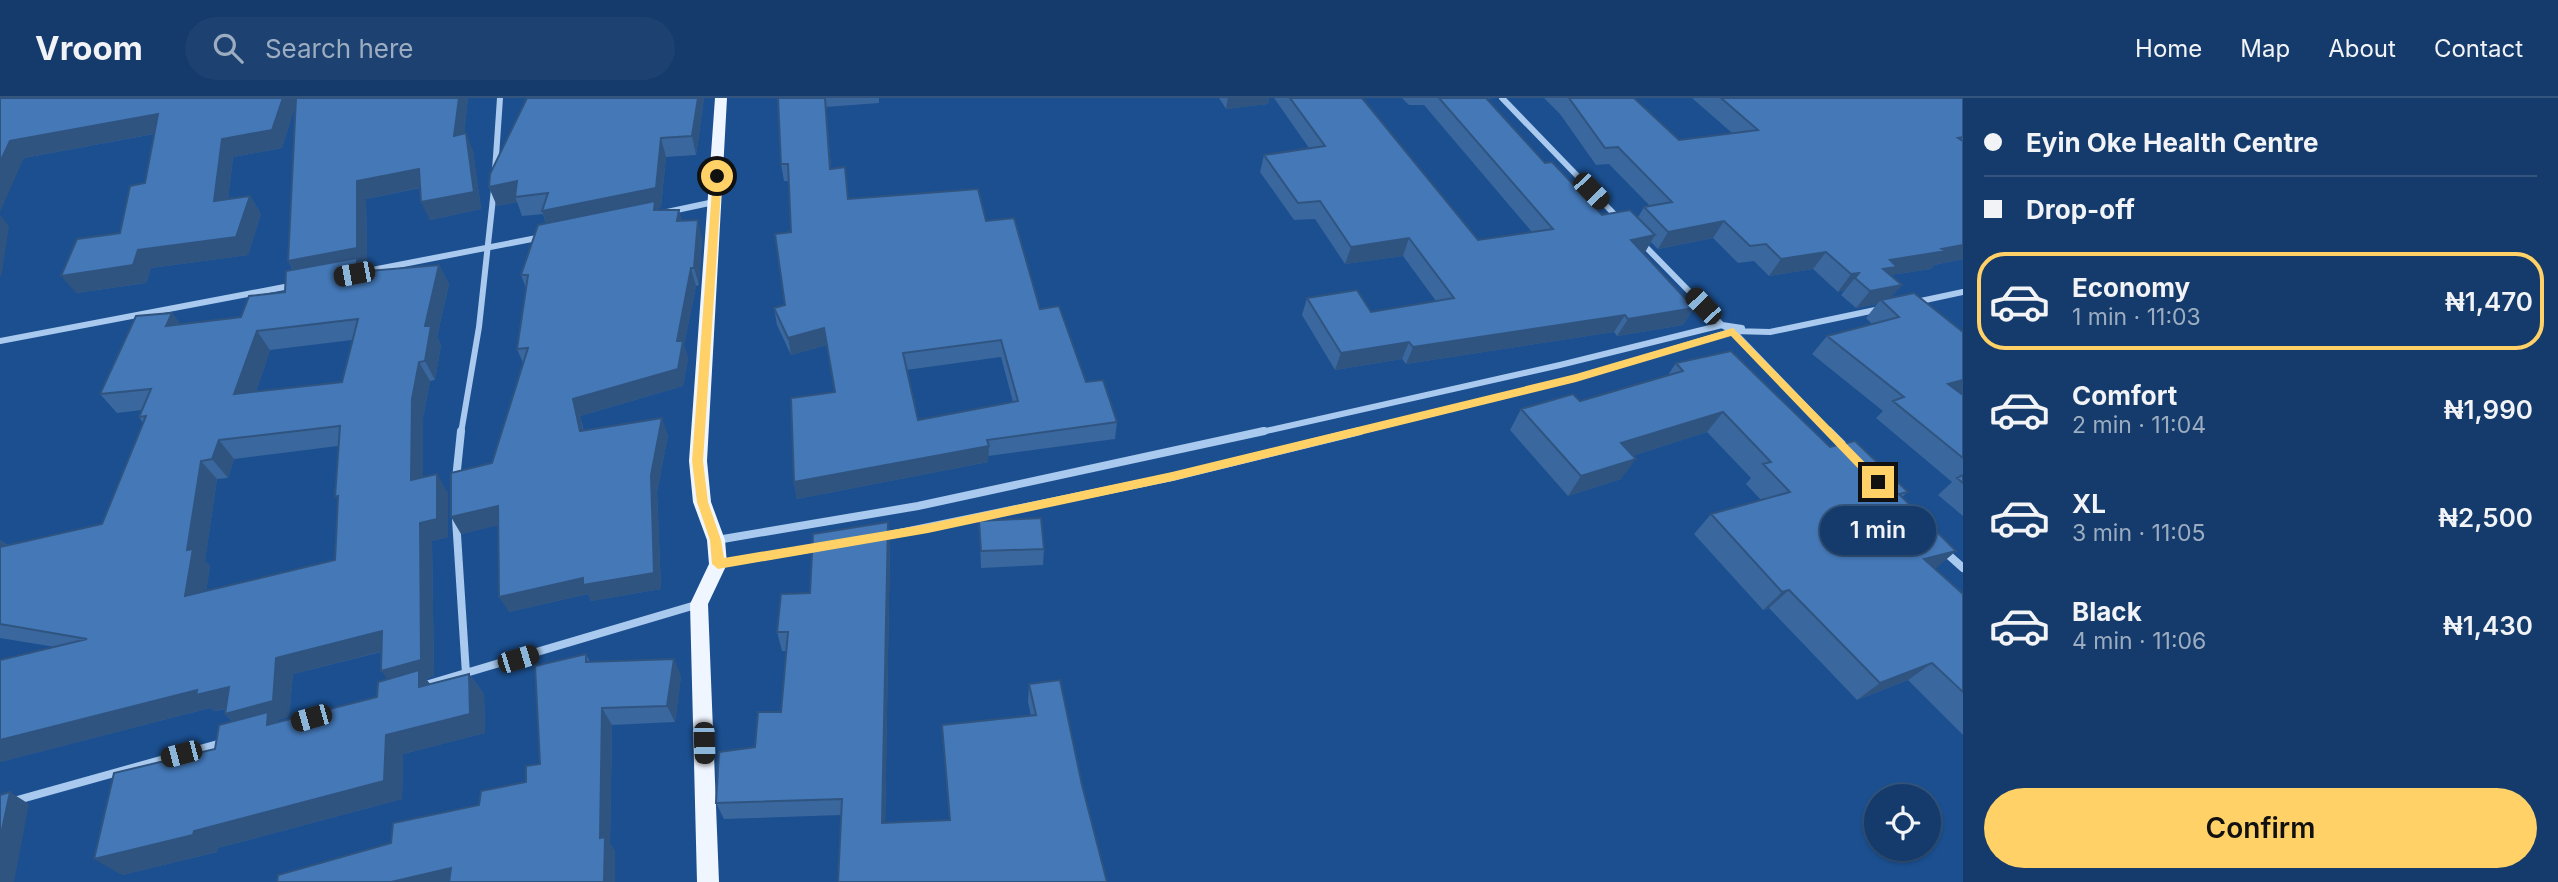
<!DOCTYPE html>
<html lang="en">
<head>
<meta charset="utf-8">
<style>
  body { margin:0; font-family:Inter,sans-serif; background:#1d4271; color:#f1f3f6; height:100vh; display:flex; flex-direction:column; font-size:26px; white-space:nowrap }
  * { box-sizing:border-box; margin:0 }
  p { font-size:23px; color:#9dadc1 }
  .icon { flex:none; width:38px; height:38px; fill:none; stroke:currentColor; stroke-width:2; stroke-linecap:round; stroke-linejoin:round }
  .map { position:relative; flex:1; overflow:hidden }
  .sheet { display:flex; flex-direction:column; background:#143b6b; width:595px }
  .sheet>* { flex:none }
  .hud { display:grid; align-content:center; height:154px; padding:0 21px; background:#143b6b }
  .buttons { position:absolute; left:1864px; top:686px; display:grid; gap:14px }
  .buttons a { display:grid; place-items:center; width:77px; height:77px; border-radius:50%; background:#143b6b; box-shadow:0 2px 5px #0004,0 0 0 2px #33557e; font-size:35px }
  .end { position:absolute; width:32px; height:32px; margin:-16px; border:9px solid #ffd166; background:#111; box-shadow:0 0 0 4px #111 }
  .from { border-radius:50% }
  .bubble { position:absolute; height:49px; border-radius:24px; background:#143b6b; box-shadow:0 2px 5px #0004,0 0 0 2px #33557e; font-size:23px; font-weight:600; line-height:49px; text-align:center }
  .car { position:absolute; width:21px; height:42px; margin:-21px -10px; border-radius:9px; box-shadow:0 0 5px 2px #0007; background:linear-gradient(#222 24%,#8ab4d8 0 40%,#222 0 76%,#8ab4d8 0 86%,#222 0) }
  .hud b { display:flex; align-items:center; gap:24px; height:66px; font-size:26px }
  .hud b+b { border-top:2px solid #33557e }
  .hud i { width:18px; height:18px; background:#f1f3f6 }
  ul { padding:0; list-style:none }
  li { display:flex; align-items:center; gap:21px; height:98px; margin:0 14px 10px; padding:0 7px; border:4px solid transparent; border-radius:28px }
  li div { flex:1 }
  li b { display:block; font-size:26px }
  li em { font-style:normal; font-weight:600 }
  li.selected { border-color:#ffd166 }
  li>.icon { width:63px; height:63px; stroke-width:1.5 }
  .primary-button { display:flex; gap:14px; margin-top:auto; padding:14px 21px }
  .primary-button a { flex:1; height:80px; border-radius:42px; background:#ffd166; color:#111; font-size:28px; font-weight:600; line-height:80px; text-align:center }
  header { display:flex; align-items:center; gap:42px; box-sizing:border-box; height:98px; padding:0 35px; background:#143b6b; border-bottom:2px solid #33557e }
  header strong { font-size:33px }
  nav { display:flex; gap:38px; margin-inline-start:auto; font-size:24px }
  .search { width:490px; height:63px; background:#1d4271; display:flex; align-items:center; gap:18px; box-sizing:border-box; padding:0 24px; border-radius:38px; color:#9dadc1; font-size:26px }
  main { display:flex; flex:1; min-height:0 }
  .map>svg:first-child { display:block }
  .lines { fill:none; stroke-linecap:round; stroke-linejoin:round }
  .street-far1 { stroke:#a9c9ee; stroke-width:6 }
  .street { stroke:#a9c9ee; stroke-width:8 }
  .primary { fill:#f0f6ff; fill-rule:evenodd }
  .wall { fill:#3a679d; fill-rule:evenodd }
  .shaded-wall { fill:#305480 }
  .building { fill:#4478b7; stroke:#305480; stroke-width:2; fill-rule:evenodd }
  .route { fill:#ffd166 }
</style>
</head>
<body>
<header>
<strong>Vroom</strong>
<div class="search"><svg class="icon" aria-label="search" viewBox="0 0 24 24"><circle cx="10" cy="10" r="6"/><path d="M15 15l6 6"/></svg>Search here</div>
<nav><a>Home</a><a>Map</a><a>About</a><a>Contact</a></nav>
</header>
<main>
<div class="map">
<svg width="1963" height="784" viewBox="0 0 1963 784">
  <rect width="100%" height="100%" fill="#1b4f8f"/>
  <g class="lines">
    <path class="street-far1" d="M1502,0l117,121
      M495,73l5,-73
      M667,114l47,-10
      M1642,145l80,82 11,6 98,102
      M362,174l180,-35
      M1916,204l47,-10
      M0,243l295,-56
      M461,335l18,-106 15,-138
      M1257,335l303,-68 162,-40 20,3
      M1353,335l223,-55 157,-47 37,1 110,-23"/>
    <path class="street" d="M1829,333l19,19
      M456,381l5,-48
      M456,421l10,155
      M880,439l292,-60 188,-46
      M717,442l201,-34 346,-75
      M1943,452l20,18
      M718,466l102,-17
      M422,588l277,-82
      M0,707l225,-63"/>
    <path class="primary" d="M715,0h12l-20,363 4,41 14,38 2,24 -19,40 11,278h-22l-7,-278 19,-40 -2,-24 -14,-38 -4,-41z"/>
  </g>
  <path class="wall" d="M0,0h468l-4,36 9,17 8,58 -51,11 -10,-32 -54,11 1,66 -6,1 3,5 75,-6 10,19 -12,53 4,8 -6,35 -5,1 -7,37v59l25,16v44l-16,4 2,135 -8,3 4,5 39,-10 15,20 1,39 -82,21 -1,45 -184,49 -1,4 -95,23 93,-126 18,-27 -8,-8 1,-5 -11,2 -5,-3 -210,54v-102l55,-13 -55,-9v-98l7,5 95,-21 41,-101 -4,-6 3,-7 -25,3 -17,-19 72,-81 8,11 61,-7 44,-25 8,-22 -5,-9 7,-155 -13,42 -49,9 -5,42 22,-3 11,18 -13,41 -97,13 -5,15 -70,10 44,-60 25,-50 9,-49 -130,24zM352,242l-10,42 -86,10 14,-42zM338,348v55l-3,59 -129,31 4,-25 -5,-5 12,-82 11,-1 6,-19zM381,554l6,27 -10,18 -98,25 -2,-2 12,-3 4,-43z
    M527,0h177l-8,57 -30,2 -5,50 -4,1 1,2 24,11 20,17 -3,47 -3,1 -12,59 4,13 -5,28 -103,30 4,15 84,4 -11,57 4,97 -70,12 -3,-7 -79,18 -11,-87 -37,9 31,-71 31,-100 -6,-14 9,-61 -5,-13 25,-52 -3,-9 -21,2 -5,-14 -20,4 -8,-19z
    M778,0h101v5l-53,4 5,62 18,30 137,22 100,161 31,40 -2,17 -127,17v6l-191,37 -3,-17 41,-90 -8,-47 -36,10 -14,-30 -3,-17 11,-3 6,-73 -2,-51h-5l-3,-17zM1001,259l12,45 -95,18 -12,-50z
    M1219,0h50l-1,6 -42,5z
    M1274,0h88l116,142 54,-8 -108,-127h-15l-7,-7h92l-8,1 59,64 57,52 36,2 6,-10 6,-1 -41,-42 -13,1 -36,-51 -16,-16h90l45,42 53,-7 -40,-35h271v161l-29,6 -3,4 -41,6 12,10 -12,13 73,97v121l-25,-21 14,-13 -76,-64 7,-7 -71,-57 15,-18 45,-12 -6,-6 11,-14 -21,4 -15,-13 4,-5 -7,2 -25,-23 -44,7 -15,-15 -16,2 -25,-25 -55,11 -7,-7 -6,10h-2l51,56 -11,17 -66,11 -3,-4 -208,32 -4,-5 -67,11 -33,-55 5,-17 64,14 65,-11 -33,-45 -58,8 -30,-45 -21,1 -34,-48 4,-17 45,-7z
    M1676,265l154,84 78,45 -6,5 33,72 28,25v141l-55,-55 -51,20 -88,-92 -6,2 -69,-76 17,-20 50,-14 -15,-16 5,-6 -44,-46 -75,24 -11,23 -53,17 -58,-66 11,-21 59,-8 88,-26z
    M979,423l65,28 -1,16 -62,3z
    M888,424l2,20 -5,281 64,-3 82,-104 -3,-14 1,-18 53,101 25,97 -266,-67 -117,4 -8,-16 39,-56 26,-35 6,-61h-5l-5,-19 33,-39z
    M586,556l4,8 91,14 -6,46 -63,3 -2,119 5,7v31h-338l114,-39 88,-38 47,-23 14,-18z"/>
  <path class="shaded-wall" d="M283,0h15l-16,50 -49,9 -7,61 -12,-17 8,-62z
    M459,0h9l-6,55 -8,-17z
    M698,0h6l-8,57 -4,-19z
    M825,0l1,9 6,79 -2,-17z
    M1228,0h41l-1,6 -42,5z
    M158,16l11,17 -145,27 -24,54v-50l10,-21z
    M466,35l7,18 8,58 -51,11 -9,-18z
    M661,40l5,19 -5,50 -4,1 3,11 -111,11 -7,-19z
    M419,71l8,17 -61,13 1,66 -6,1 6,11 -68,1 -11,-17 69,-80z
    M517,83l-2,16 2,5 -20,4 -8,-19z
    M250,98l11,18 -13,41 -97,13 -5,15 -70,10 -15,-17 77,-26z
    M679,112l5,17 -7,-6z
    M0,117l9,11 -7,47 -2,4z
    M698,122l4,18 -3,47 -5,-17z
    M1724,123l-11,17 -55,11 10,-17z
    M1655,137l-10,17 -24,5 10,-17z
    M1409,140l-6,18 -58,8 6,-17z
    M1963,147v14l-29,6 -3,4 -41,6 -21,12 21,-27z
    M1826,154l-13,17 -44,7 12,-17z
    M439,167l10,19 -12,53 4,8 -6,35 -10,-19v-35z
    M691,170l5,18 -12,59 4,13 -5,28 -103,30 7,32 -7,-17 -7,-32 104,-58z
    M1859,175l-14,17 -7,2 13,-18z
    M1902,187l-15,17 -6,-2 -4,4 -21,4 14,-17z
    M1694,210l-11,17 -66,11 11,-17z
    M172,215l14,19 -20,-6z
    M1625,217l-11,17 -208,32 7,-17z
    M824,230l3,17 -36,10 -3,-17z
    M257,233l13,19 -21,63 -15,-19z
    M1409,244l-7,17 -67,11 6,-17z
    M419,264l11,19 -7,37v80l-12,-18 1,-81z
    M1963,282v13l-32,8 17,-17z
    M1723,314l-16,20 -100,32 14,-21z
    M662,320l6,17 -11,57 4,97 -70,12 -3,-7 -79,18 -10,-15 84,-19 68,-103z
    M219,342l15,19 -6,19 -16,-19z
    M989,348l-1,16 -191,37 -3,-17z
    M1636,361l-15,20 -53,17 13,-20z
    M201,363l16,18 -12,82 5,5 -7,48 -18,-18 2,-46z
    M437,376l11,19v44l-16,4 2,135 -8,3 9,11 -40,-3 -14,-16 39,-148z
    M498,408l9,17 -46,11 -10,-17z
    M888,424l2,20 -5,297 -3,-16z
    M0,442l19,16 -19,-4z
    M1956,453l-23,20 -9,-12z
    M1789,492l-20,18 -6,2 19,-18z
    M382,533l13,17 -102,26 -4,43 -12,3 11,11 -45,-1 -18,-16 51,-56z
    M674,561l7,17 -6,46 -8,-16z
    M1932,565l-24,17 -51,20 23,-17z
    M469,576l15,20 1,39 -82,21 -1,45 -184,49 -1,4 -95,23 -28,-16 100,-28 192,-96z
    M229,589l18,16 -32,8 -5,-3 -210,54v-22l197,-50z
    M602,610l10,17 -2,119 5,7v31h-10l-5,-44z
    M10,694l19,12 -15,78h-14v-43z
    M451,770l12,14h-72z"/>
  <path class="building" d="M0,0h283l-11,32 -50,9 -8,62 36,-5 -14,41 -98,13 -5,15 -72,11 16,-37 43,-6 10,-47 15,-3 13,-69 -148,27 -10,21z
    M296,0h163l-5,38 12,-3 8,59 -53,10 -2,-33 -62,12v67l-69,13z
    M527,0h171l-6,38 -31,2 -5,50 -114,23 6,-18 -33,4 2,-16 -28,6 1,-13z
    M778,0h47l5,71 15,-2 3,32 130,-10 8,32 28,-3 26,91 19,-3 27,76 17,-2 14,42 -130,18 2,6 -195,36 -3,-84 44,-6 -11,-64 -36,10 -14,-30 11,-3 -10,-71 16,-2 -3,-68h-7zM1001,242l17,61 -100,19 -15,-67z
    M1290,0h72l116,142 75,-11 -114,-131h47l59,65 7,-1 50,53 28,-5 25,25 -24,5 63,68 -66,11 -3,-4 -212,32 -4,-5 -68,11 -34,-55 50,-8 14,22 83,-14 -45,-60 -58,9 -31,-46 -22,2 -34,-48 61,-9z
    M1569,0h65l45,42 79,-10 -37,-32h242v39l-5,1 5,3v104l-21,4 4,2 -56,9 7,7 -14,2 19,16 -32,6 -15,-13 4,-5 -8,1 -25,-22 -45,7 -15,-15 -16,2 -26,-25 -56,11 -24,-25 28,-5 -54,-55 -13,1z
    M655,103l-1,9h25l-2,11 21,-1 -4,48h-3l-14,73h6l-5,28 -105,30 7,32 82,-13 -11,57 3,98 -71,12v-7l-84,19 -1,-91 -47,11v-44l41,-10 36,-115 -11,1 11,-74h-7l17,-50z
    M357,160v14l82,-7 -14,61h6l-6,35 -6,1 -7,37 -1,81 26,-6v45l-17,4 1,137 -40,11 1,-40 -106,27 -3,43 -48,13 4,-27 -33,8 1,-5 -197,50v-80l87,-21 -87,-15v-77l102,-23 44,-108 -7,1 12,-28 -51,5 36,-78 36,-3 -6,13 75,-9 8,-21 36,-4 1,-21zM358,221l-16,63 -108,12 23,-63zM340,328l-5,71 3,-1 -3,64 -150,36 8,-47 -6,1 14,-89 11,-2 7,-19z
    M1914,195l49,39v48l-15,4 15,11v63l-70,-57 11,-4 -77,-61 72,-19 -18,-17z
    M1731,253l99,96 25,-6 53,51 -9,2 57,57 -32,8 39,35v98l-31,-29 -52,20 -91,-93 -7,2 -71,-78 79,-22 -27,-28 8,-2 -48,-50 -102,31 15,16 -55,17 -60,-67 52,-15 7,7 103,-30 -7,-8z
    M1963,377v8l-6,-5z
    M1041,420l3,31 -63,2 -2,-30z
    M888,424l-6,301 68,-3 -8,-95 94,-10 -7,-31 31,-4 22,105 25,97h-269l4,-83 -126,4 3,-51 36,-5 3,-35h23l7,-80h-11l4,-38 29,-1 3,-59z
    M586,556v8l88,-3 -7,47 -65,2 -2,130 5,-1 -1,45h-155l2,-14 -60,14h-114l1,-7 113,-32 2,-20 86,-18 2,-14 45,-9v-16l14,-2 -5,-98z
    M419,572v17l50,-13 1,40 -84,21 -2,46 -190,50 -1,4 -99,24 20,-86 101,-24 4,-24 49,-13 -1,13 110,-28 1,-15z
    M10,694l-10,47v-44z"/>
  <path class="route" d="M717,75l5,3 -19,285 5,41 13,38 3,18 204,-34 244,-52 404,-98 157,-46 151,154 -6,4 -4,-1 -143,-149 -155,46 -404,99 -244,52 -210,36 -6,-5 -2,-24 -13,-38 -5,-41 21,-285z"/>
</svg>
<div class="buttons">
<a><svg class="icon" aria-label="locate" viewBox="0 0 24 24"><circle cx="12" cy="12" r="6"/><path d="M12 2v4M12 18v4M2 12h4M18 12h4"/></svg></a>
</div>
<i class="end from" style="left:717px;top:78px"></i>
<i class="end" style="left:1878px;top:384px"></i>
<div class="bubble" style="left:1820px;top:408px;width:116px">1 min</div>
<i class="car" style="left:1591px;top:93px;rotate:136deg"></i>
<i class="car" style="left:354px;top:176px;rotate:259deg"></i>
<i class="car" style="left:1703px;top:208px;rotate:316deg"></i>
<i class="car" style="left:518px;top:561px;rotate:73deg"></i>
<i class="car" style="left:311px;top:620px;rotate:254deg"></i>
<i class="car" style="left:704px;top:645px;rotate:178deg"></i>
<i class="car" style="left:181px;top:656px;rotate:255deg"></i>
</div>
<section class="sheet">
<div class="hud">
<b><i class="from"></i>Eyin Oke Health Centre</b>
<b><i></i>Drop-off</b>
</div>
<ul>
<li class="selected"><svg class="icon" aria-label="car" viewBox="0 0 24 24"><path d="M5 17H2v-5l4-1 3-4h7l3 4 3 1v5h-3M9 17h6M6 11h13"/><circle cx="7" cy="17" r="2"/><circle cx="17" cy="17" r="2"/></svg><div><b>Economy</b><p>1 min · 11:03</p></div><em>₦1,470</em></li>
<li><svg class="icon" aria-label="car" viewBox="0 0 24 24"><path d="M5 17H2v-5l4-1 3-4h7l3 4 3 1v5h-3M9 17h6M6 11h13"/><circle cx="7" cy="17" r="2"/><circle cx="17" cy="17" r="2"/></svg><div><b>Comfort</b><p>2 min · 11:04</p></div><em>₦1,990</em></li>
<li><svg class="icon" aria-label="car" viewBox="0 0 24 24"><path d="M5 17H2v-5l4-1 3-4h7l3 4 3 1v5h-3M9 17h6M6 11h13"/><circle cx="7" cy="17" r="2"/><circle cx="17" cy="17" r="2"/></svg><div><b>XL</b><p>3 min · 11:05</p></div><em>₦2,500</em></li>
<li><svg class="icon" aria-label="car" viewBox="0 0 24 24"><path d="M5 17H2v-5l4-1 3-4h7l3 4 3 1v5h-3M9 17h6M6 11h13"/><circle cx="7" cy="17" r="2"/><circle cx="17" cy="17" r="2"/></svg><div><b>Black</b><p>4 min · 11:06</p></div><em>₦1,430</em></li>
</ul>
<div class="primary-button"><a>Confirm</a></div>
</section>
</main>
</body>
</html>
